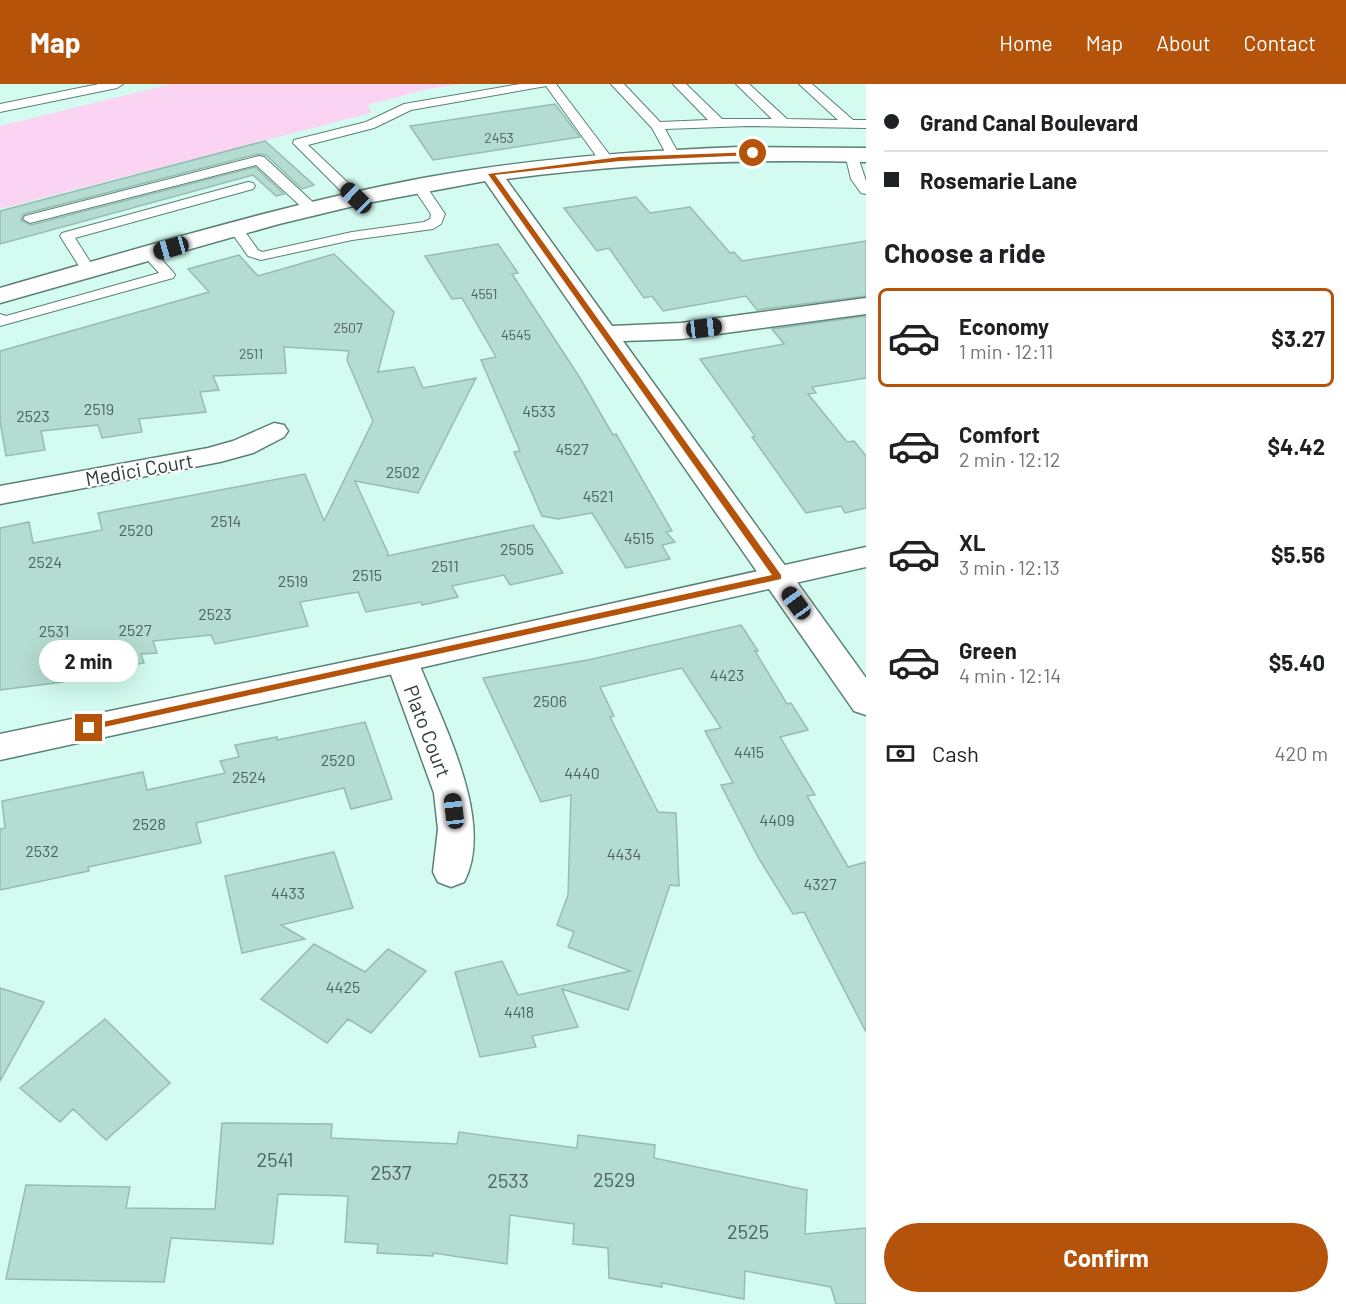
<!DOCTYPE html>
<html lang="en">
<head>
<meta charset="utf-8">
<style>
  body { margin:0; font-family:Barlow,sans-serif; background:#f2f2f2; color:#202124; height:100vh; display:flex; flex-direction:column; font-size:22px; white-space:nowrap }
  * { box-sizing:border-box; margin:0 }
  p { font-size:20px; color:#757577 }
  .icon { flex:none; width:33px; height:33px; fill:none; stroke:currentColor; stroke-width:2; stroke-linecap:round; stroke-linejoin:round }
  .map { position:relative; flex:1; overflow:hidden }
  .drawer { display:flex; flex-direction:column; background:#fff; width:480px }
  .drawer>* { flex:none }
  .banner { display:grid; align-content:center; height:132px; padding:0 18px; background:#fff }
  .end { position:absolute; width:27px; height:27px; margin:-14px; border:8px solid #b45309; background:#fff; box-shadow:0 0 0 3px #fff }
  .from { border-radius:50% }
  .bubble { position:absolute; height:42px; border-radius:21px; background:#fff; box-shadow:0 6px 24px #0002; font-size:20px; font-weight:700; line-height:42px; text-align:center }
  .car { position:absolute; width:18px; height:36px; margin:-18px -9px; border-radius:8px; box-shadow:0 0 4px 2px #0007; background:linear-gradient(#222 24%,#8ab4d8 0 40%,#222 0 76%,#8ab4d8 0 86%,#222 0) }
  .banner b { display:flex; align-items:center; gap:21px; height:57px; font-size:22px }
  .banner b+b { border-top:2px solid #e0e0e0 }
  .banner i { width:15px; height:15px; background:#202124 }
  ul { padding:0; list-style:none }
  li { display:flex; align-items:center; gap:18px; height:99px; margin:0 12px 9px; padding:0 6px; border:3px solid transparent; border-radius:9px }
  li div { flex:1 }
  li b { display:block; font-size:22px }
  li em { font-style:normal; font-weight:700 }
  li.active { border-color:#b45309 }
  li>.icon { width:54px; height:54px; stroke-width:1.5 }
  h2 { padding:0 18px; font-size:27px; line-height:72px }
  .pay { display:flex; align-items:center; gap:15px; height:66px; padding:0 18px; font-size:22px }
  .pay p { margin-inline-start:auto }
  .action { display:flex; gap:12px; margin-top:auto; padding:12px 18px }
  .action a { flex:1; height:69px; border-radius:36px; background:#b45309; color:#fff; font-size:24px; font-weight:700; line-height:69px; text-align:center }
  header { display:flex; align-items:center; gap:36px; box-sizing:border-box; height:84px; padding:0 30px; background:#b45309; color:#fff }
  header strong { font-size:28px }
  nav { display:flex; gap:33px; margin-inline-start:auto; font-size:21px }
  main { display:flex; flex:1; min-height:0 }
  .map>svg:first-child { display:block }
  .green { fill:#fbd4f3 }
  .building { fill:#b5dcd0; stroke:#96bcb1; stroke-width:1.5 }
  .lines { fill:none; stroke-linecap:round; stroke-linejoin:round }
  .lane-casing { stroke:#5b8075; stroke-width:2 }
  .street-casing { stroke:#5b8075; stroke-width:3 }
  .secondary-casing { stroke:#5b8075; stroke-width:3 }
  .lane { fill:#fff; fill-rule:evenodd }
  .street { fill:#fff; fill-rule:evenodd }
  .secondary { fill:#fff; fill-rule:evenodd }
  .route { fill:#b45309 }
  .labels { text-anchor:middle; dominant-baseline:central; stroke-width:4.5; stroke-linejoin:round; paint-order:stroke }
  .far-number-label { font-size:14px; fill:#4e645e }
  .number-label { font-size:16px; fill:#4e645e }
  .street-label { font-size:20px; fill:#2c3c38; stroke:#fefefe }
  .near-number-label { font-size:20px; fill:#4e645e }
</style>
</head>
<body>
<header>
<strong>Map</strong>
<nav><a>Home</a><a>Map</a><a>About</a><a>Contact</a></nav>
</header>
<main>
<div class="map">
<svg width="866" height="1220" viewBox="0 0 866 1220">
  <rect width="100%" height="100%" fill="#d3fbef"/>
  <path class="green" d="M171,0h291l-34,5 -60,16 3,8 -371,96v-83z"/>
  <path class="building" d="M555,20l25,33 -147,23 -23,-34z
    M265,57l49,44 -12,4 -36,-34 -8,-1 -234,60 -3,6 10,5 224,-58 29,27 -8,2 -23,-21 -253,69v-33z
    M636,113l14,16 40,-6 40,46 4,-1 8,9 124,-20v55l-109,14 -11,-14 -83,15 -11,-15 -8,2 -35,-50 -12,3 -33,-43z
    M498,160l20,29 -6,1 68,104 33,57 3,-1 56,97 -6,1 9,10 -13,3 8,14 -44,9 -34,-55 -34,6 -16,-3 -28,-64 6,-1 -39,-91 15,-3 -34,-59 -10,1 -27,-43z
    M334,170l60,58 -16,60 36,-5 9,21 53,-10 -58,115 -63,-12 33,72 -1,3 146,-31 30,48 -53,12 -6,-10 -52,11 6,11 -36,8 -1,-3 -55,10 -8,-20 -58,10 8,24 -93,18 -4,-9 -58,6 4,12 -16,1 3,9 -82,15 1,4 -63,8v-162l29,-6 4,21 69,-13 -4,-17 207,-39 19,47 49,-100 -26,-61 2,-9 -65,-4 2,26 -73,3 6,14 -19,2 6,20 -67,7 3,13 -40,6 -4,-13 -57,6 4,19 -39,6 -6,-35v-70l209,-59 -21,-23 51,-14 19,21z
    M866,232v62l-54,9 4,6 -8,1 39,48 7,-1 12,15v52l-21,5 -4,-7 -35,7 -54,-76 3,-1 -55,-77 84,-15 -12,-15z
    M741,541l17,26h-3l32,53 4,-1 17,27 -28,7 35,58 -8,1 41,71 18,-5v170l-62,-120 -11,2 -35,-57 -37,-72 12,-2 -28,-52 16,-3 -39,-60 -82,19 14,29 -4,1 48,95 18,1 3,73 -9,-1 -42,125 -66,-21 16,38 -46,9 4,11 -56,10 -25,-85 47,-11 16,34 112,-24 -62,-24 6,-15 -17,-7 11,-30 3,-100 -30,7 -58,-124 105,-18z
    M365,638l27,77 -41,10 -7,-21 -148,35 5,20 -113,24 1,4 -89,19v-61l5,-1 -3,-27 141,-29 4,18 78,-17 -5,-12 19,-4 -4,-12 42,-8v3z
    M334,768l19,56 -72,17 24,14 -63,14 -17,-77z
    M314,860l51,28 23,-23 38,22 -55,62 -23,-14 -21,24 -66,-44z
    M0,904l44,14 -44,79z
    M105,935l65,64 -64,57 -33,-31 -13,13 -40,-34z
    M222,1039l110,1 -1,14 126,6 2,-12 118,16 1,-13 77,10 -1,13 153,32 -2,44 61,-6v76h-30l-5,-17 -86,-16 -1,28 -82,-16v4l-53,-9 -1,-30 -35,-4 1,-20 -64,-9 -3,49 -74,-11v3l-56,-3 1,-9 -33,-2 3,-46 -70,-2 -5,50 -102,-6 -7,44 -158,-3 20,-94 104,2 -4,21 89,1z"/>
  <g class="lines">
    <defs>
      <path id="lane" d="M99,0h24l-6,4 -117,24v-8z
        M520,0h36l56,74 2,3 -2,3h-10l-56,-78 -135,24 -37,18 -66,17 53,50 2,3 -2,3h-10l-58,-58 1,-3 72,-18 38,-18z
        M611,0h13l36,38 48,-2 -35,-36h13l36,35h50l-36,-35h13l38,35 51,1 -39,-36h13l41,36h13v8l-117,-2 -84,3 15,27 -6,4 -5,-1 -17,-31z
        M851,66l6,4 9,27v13l-5,-1 -10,-14 -6,-25z
        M259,72l5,1 53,49 2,3 -2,3h-10l-51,-47 -226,58 -7,-4 2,-3z
        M248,98l5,1 2,3 -2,3 -178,49 21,33 -2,3h-10l-24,-38 2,-3z
        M419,98l5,1 21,31 -4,10 -8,5 -81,11 -91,20 -13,-4 -19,-27 2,-3h10l17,24 4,2 90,-20 72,-10 6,-3 1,-5 -19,-28z
        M149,166l5,1 19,21 2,3 -2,3 -173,48v-12l6,2 153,-43 -17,-19z"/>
      <path id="street" d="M739,63l127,1v14c-121,-3 -240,1 -360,17l106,147 69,-3 185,-25v16l-185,25 -58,2 243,337v37l-12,-4 -369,-530 -123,23 -83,20 -279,79v-15c140,-40 279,-83 423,-110 104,-19 210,-27 316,-31z
        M274,339l10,2 4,6 -4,6 -31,16 -33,9 -220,42v-18l208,-38 25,-7z
        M402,566l11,3 5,8c23,59 78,160 46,221l-13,5 -13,-5 -5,-10 5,-43 -4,-36 -48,-132 5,-8z"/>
      <path id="secondary" d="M866,463v20l-464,105 -402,88v-26l402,-84z"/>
    </defs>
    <use href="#lane" class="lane-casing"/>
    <use href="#street" class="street-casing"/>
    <use href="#secondary" class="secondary-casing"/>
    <use href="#lane" class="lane"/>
    <use href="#street" class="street"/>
    <use href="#secondary" class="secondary"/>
  </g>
  <path class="route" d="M755,68l-2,3 -133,6 -125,14 286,400v4l-695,152 -2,-3 5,-3 683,-150 -284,-401 132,-17z"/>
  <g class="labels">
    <g class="far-number-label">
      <text x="499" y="53">2453</text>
      <text x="484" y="209">4551</text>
      <text x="348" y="243">2507</text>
      <text x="516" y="250">4545</text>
      <text x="251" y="269">2511</text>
    </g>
    <g class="number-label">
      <text x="99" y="324">2519</text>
      <text x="539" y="326">4533</text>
      <text x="33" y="331">2523</text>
      <text x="572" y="364">4527</text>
      <text x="403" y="387">2502</text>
      <text x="598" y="411">4521</text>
      <text x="226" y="436">2514</text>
      <text x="136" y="445">2520</text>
      <text x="639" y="453">4515</text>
      <text x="517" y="464">2505</text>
      <text x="45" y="477">2524</text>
      <text x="445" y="481">2511</text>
      <text x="367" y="490">2515</text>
      <text x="293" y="496">2519</text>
      <text x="215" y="529">2523</text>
      <text x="135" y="545">2527</text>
      <text x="54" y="546">2531</text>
      <text x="727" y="590">4423</text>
      <text x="550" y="616">2506</text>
      <text x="749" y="667">4415</text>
      <text x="338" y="675">2520</text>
      <text x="582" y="688">4440</text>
      <text x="249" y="692">2524</text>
      <text x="777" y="735">4409</text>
      <text x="149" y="739">2528</text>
      <text x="42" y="766">2532</text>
      <text x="624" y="769">4434</text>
      <text x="820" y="799">4327</text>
      <text x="288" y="808">4433</text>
      <text x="343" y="902">4425</text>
      <text x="519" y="927">4418</text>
    </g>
    <g class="street-label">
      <text transform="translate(139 385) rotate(-10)">Medici Court</text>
      <text transform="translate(428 647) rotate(69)">Plato Court</text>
    </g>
    <g class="near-number-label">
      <text x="275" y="1075">2541</text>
      <text x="391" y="1088">2537</text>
      <text x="614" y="1095">2529</text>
      <text x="508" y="1096">2533</text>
      <text x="748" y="1147">2525</text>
    </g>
  </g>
</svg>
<i class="end from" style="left:753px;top:69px"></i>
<i class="end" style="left:89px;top:644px"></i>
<div class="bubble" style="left:39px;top:556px;width:99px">2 min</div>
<i class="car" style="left:356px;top:114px;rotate:314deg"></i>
<i class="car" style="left:171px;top:164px;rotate:254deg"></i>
<i class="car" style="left:704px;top:244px;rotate:83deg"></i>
<i class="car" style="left:796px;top:519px;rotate:324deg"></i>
<i class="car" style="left:454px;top:727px;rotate:353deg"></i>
</div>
<section class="drawer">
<div class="banner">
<b><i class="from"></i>Grand Canal Boulevard</b>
<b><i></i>Rosemarie Lane</b>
</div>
<h2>Choose a ride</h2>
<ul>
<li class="active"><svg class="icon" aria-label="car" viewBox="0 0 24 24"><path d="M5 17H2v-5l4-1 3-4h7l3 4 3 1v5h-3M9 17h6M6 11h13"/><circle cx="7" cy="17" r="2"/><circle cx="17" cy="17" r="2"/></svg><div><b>Economy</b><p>1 min · 12:11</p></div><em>$3.27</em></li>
<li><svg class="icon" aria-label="car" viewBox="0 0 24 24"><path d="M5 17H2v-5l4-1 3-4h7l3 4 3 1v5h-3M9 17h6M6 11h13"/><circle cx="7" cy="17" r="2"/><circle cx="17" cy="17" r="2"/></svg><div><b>Comfort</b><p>2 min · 12:12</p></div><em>$4.42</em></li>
<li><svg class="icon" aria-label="car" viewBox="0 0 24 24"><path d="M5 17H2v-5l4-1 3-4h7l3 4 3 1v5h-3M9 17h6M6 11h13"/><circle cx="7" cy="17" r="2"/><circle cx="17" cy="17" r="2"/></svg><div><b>XL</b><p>3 min · 12:13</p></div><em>$5.56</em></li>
<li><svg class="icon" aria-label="car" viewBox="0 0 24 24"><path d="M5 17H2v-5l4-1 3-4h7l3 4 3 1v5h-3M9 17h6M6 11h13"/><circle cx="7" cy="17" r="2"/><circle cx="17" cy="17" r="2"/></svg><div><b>Green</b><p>4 min · 12:14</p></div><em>$5.40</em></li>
</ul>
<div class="pay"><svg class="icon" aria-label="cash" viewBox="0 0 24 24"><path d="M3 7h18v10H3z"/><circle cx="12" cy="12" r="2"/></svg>Cash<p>420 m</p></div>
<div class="action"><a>Confirm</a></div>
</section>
</main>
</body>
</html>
